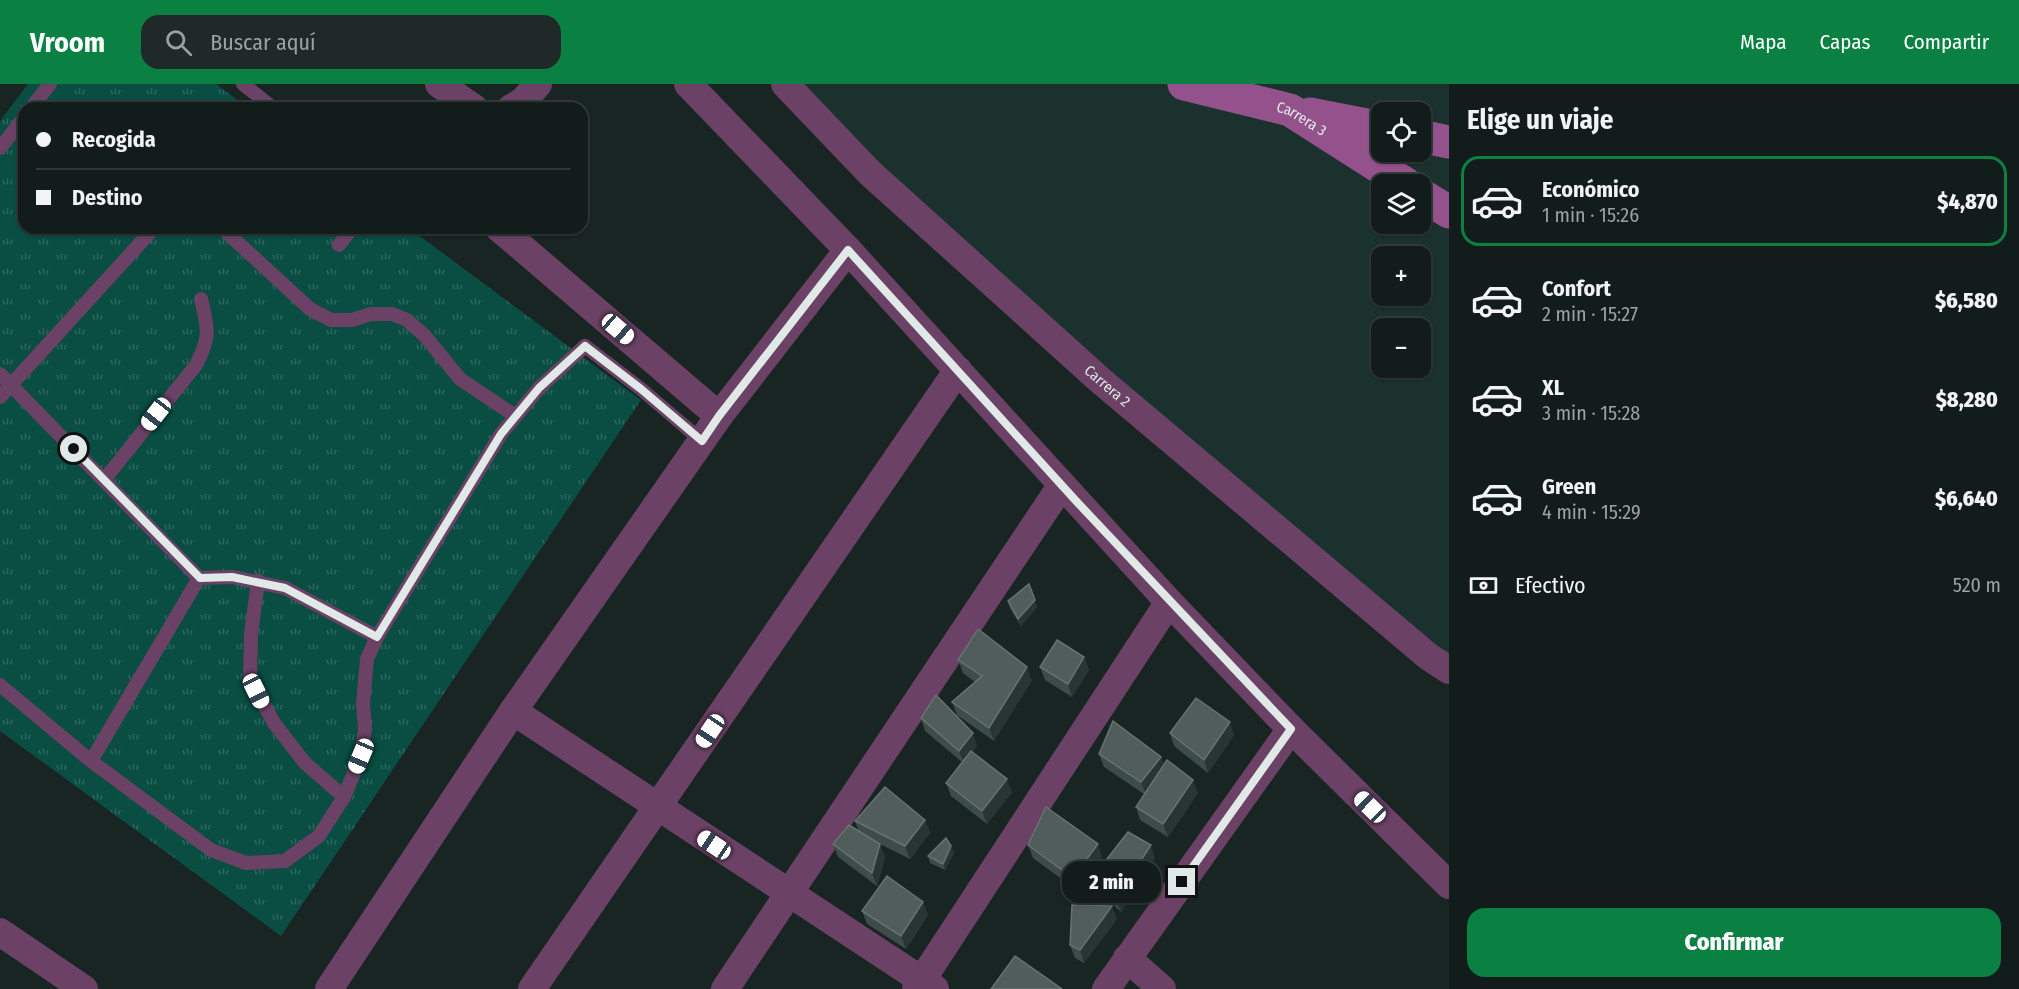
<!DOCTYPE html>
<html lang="es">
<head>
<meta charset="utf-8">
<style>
  body { margin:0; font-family:"Fira Sans Condensed",sans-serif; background:#1f2927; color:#f1f3f6; height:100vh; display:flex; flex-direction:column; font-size:22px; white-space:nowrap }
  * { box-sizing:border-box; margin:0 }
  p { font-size:20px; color:#9ca1a2 }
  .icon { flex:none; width:33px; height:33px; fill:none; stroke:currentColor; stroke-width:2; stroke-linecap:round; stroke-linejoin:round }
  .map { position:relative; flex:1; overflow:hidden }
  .panel { display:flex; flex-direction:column; background:#121c1a; width:570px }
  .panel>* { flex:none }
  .hud { position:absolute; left:18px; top:18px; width:570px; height:132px; border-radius:18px; box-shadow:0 2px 4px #0004,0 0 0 2px #313a39; display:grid; align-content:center; height:132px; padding:0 18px; background:#121c1a }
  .buttons { position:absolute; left:1371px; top:18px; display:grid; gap:12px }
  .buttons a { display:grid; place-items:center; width:60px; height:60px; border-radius:12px; background:#121c1a; box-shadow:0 2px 4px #0004,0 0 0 2px #313a39; font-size:30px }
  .end { position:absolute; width:27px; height:27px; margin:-14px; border:8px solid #e0e9e7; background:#111; box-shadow:0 0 0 3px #111 }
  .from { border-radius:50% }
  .bubble { position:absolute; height:42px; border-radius:18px; background:#121c1a; box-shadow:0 2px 4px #0004,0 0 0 2px #313a39; font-size:20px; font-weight:800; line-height:42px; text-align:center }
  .car { position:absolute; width:18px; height:36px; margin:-18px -9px; border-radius:8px; box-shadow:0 0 4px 2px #0007; background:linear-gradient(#fff 24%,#345 0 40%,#fff 0 76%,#345 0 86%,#fff 0) }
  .hud b { display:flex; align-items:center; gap:21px; height:57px; font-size:22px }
  .hud b+b { border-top:2px solid #313a39 }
  .hud i { width:15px; height:15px; background:#f1f3f6 }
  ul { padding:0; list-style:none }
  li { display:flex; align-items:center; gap:18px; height:90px; margin:0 12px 9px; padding:0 6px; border:3px solid transparent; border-radius:18px }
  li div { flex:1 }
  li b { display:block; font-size:22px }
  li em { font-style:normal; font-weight:800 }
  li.on { border-color:#0b8043 }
  li>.icon { width:54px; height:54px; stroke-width:1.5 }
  h2 { padding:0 18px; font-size:27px; line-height:72px }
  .pay { display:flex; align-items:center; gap:15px; height:66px; padding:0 18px; font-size:22px }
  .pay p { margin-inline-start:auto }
  .cta { display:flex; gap:12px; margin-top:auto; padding:12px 18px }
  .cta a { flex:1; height:69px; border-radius:18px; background:#0b8043; color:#fff; font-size:24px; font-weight:800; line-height:69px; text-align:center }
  header { display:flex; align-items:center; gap:36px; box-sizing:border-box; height:84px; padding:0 30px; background:#0b8043; color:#fff }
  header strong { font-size:28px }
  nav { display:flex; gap:33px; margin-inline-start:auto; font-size:21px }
  .search { width:420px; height:54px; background:#1f2927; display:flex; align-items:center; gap:15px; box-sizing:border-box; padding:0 21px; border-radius:18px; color:#9ca1a2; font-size:22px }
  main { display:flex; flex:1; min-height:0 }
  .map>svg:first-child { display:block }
  .built { fill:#1b312d; fill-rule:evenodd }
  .grass { fill:url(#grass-tufts) }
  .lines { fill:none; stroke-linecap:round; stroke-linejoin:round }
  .lane { stroke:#6b4265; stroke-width:14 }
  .street { stroke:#6b4265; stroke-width:28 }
  .secondary { stroke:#94528c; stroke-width:33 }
  .wall { fill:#3e4c49 }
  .shaded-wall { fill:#283532 }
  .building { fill:#505d5a; stroke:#667370; stroke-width:1.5 }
  .route { stroke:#e0e9e7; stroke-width:8 }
  .labels { text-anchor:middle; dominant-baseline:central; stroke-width:5; stroke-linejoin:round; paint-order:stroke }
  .street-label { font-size:15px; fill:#e0e9e7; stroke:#182522 }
</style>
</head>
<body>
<header>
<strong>Vroom</strong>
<div class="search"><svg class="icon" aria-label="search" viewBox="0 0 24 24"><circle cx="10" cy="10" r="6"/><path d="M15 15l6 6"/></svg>Buscar aquí</div>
<nav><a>Mapa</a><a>Capas</a><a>Compartir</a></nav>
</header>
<main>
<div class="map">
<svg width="1449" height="905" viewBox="0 0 1449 905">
  <defs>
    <pattern id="grass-tufts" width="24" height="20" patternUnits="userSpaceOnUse" patternTransform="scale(1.5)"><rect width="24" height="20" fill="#094d43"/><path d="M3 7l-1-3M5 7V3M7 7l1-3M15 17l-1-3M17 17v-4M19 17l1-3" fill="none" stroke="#2d675e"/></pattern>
  </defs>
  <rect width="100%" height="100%" fill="#182522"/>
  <path class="built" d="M789,0h660v581l-31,-19zM1382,28h38v40h-38zM1382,100h38v40h-38zM1382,172h38v40h-38zM1382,244h38v40h-38z"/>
  <path class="grass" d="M28,0h188l32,24h-224v120h385l232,172 -360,536 -281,-205v-610z"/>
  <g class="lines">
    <path class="lane" d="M243,0l30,24
      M31,24l19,-24
      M0,64l24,-30
      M222,144l88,81 21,11h21l19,-6h21l15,6 18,16 35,43 54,36
      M339,161l13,-17
      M0,290l199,204 33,-1 53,11 92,49
      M0,313l154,-169
      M104,396l92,-115c15,-28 12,-37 5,-66
      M258,497l-7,53 -1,45 24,44 31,40 39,34
      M0,601l91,76 120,89 35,13 39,-2 34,-25 25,-39 17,-41 4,-27 -2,-24 2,-24 2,-22 10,-22 124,-203 38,-46 46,-42 56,43 61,52
      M91,677l108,-183"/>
    <g class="street">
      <path d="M439,0l35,24"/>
      <path d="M688,0l160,166 321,352 122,127 158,156"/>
      <path id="s1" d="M785,0l85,89 231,208 328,276 20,13"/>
      <path d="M511,24l12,-7 15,-17"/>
      <path d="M499,144l220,188"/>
      <path d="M513,627l422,278"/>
      <path d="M0,848l84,57"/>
      <path d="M1127,874l35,31"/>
      <path d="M329,905l184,-278 206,-295 129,-166"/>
      <path d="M532,905l426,-619"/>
      <path d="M725,905l336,-503"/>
      <path d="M916,905l253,-387"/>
      <path d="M1106,905l185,-260"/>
    </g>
    <g class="secondary">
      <path id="s2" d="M1184,0l106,26 116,74"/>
      <path d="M1310,30l72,14"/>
      <path d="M1420,52l29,6"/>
      <path d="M1420,110l29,18"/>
    </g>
  </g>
  <path class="wall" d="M1029,500l8,23 -16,19 -11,-18 -2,-7z
    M1084,573l5,13 -17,27 -27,-17 -5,-13z
    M958,576l74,20 -38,61 -37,-26 -5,-13 23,-20 -12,-9z
    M921,634l56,28 -5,6 40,40 -25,32 -36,-28 -5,-13 16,-21 -37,-31z
    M1170,649l64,2 -26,38 -34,-27z
    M1099,670l65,11 34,28 -30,44 -28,-17 -4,-13 8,-13 -40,-27z
    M925,736l5,13 -20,26 -30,-15 5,13 -8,29 -39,-29 -5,-13 26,-12 -4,-11z
    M1028,761l74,12 -24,34 -45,-33z
    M951,762l3,7 -9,17 -15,-7 -2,-7z
    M1155,774l-34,54 -24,-22 -4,-13z
    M923,818l5,13 -22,34 -39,-25 -5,-13z
    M1117,835l-33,44 -9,-5 -5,-13z"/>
  <path class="shaded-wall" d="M1035,516l2,7 -16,19 -3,-7z
    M1084,573l5,13 -17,27 -4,-13z
    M1027,583l5,13 -38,61 -5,-13z
    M1230,638l4,13 -26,38 -4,-13z
    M973,649l4,13 -13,18 -5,-13z
    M1161,673l5,13 -20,25 -5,-13z
    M1007,695l5,13 -25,32 -5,-13z
    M1193,696l5,13 -30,44 -5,-13z
    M925,736l5,13 -20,26 -5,-13z
    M880,760l5,13 -8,29 -5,-13z
    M1098,760l4,13 -24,34 -5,-13z
    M1151,761l4,13 -34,54 -5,-13z
    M951,762l3,7 -9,17 -2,-6z
    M923,818l5,13 -22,34 -5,-13z
    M1112,822l5,13 -33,44 -4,-13z"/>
  <path class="building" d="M1029,500l6,16 -17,19 -10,-18z
    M978,545l49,38 -38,61 -37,-26 30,-26 -24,-16z
    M1057,556l27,17 -16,27 -28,-17z
    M936,611l37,38 -14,18 -38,-33z
    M1196,614l34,24 -26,38 -34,-27z
    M1113,637l48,36 -20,25 -42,-28z
    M971,667l36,28 -25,32 -36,-28z
    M1167,676l26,20 -30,44 -27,-17z
    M885,703l40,33 -20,26 -50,-25z
    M1046,723l52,37 -25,34 -45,-33z
    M849,741l31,19 -8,29 -39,-29z
    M1128,748l23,13 -35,54 -23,-22z
    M946,754l5,8 -8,18 -15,-8z
    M887,792l36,26 -22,34 -39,-25z
    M1072,821l40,1 -32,44 -10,-5z
    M1015,872l47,33h-71z"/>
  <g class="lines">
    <path class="route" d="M74,365l126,129 32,-1 53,11 92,49 124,-203 38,-46 46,-42 56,43 61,52 17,-25 129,-166 229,252 214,227 -109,153"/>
  </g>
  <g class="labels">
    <g class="street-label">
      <text stroke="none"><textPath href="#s2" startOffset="123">Carrera 3</textPath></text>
      <text stroke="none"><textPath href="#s1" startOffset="442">Carrera 2</textPath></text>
    </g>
  </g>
</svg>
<div class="buttons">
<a><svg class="icon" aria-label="locate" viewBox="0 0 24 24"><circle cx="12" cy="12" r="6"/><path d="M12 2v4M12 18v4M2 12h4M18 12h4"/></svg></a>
<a><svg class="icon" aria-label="layers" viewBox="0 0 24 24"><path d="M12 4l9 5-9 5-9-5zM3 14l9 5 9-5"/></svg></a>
<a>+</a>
<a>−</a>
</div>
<i class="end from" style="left:74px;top:365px"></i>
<i class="end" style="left:1182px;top:798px"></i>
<div class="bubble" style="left:1062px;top:777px;width:99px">2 min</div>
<i class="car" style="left:618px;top:245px;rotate:131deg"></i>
<i class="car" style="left:156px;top:330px;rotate:218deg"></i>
<i class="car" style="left:256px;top:607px;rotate:154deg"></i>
<i class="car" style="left:710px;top:647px;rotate:214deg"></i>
<i class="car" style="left:361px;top:672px;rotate:203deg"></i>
<i class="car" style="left:1370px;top:723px;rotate:314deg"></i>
<i class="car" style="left:714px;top:761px;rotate:304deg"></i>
<div class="hud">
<b><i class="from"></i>Recogida</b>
<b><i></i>Destino</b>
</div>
</div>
<section class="panel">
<h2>Elige un viaje</h2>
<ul>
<li class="on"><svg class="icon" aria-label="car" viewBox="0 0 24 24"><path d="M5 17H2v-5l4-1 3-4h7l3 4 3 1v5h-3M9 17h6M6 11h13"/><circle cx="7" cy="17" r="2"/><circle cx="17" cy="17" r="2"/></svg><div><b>Económico</b><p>1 min · 15:26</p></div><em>$4,870</em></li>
<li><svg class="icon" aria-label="car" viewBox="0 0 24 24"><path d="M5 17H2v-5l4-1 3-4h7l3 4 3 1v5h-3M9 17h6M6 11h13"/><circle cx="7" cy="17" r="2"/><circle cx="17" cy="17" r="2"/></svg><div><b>Confort</b><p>2 min · 15:27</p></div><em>$6,580</em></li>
<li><svg class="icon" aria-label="car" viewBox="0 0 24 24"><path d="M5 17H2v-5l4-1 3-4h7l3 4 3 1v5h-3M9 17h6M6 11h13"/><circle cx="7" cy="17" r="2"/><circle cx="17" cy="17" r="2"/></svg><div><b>XL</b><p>3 min · 15:28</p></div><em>$8,280</em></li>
<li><svg class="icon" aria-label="car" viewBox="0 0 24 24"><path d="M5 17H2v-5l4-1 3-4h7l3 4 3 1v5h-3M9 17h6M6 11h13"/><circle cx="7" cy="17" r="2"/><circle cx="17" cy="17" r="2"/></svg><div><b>Green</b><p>4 min · 15:29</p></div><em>$6,640</em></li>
</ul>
<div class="pay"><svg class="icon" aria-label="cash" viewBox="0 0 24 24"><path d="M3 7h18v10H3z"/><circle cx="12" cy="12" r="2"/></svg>Efectivo<p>520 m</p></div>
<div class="cta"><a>Confirmar</a></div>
</section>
</main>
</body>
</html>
